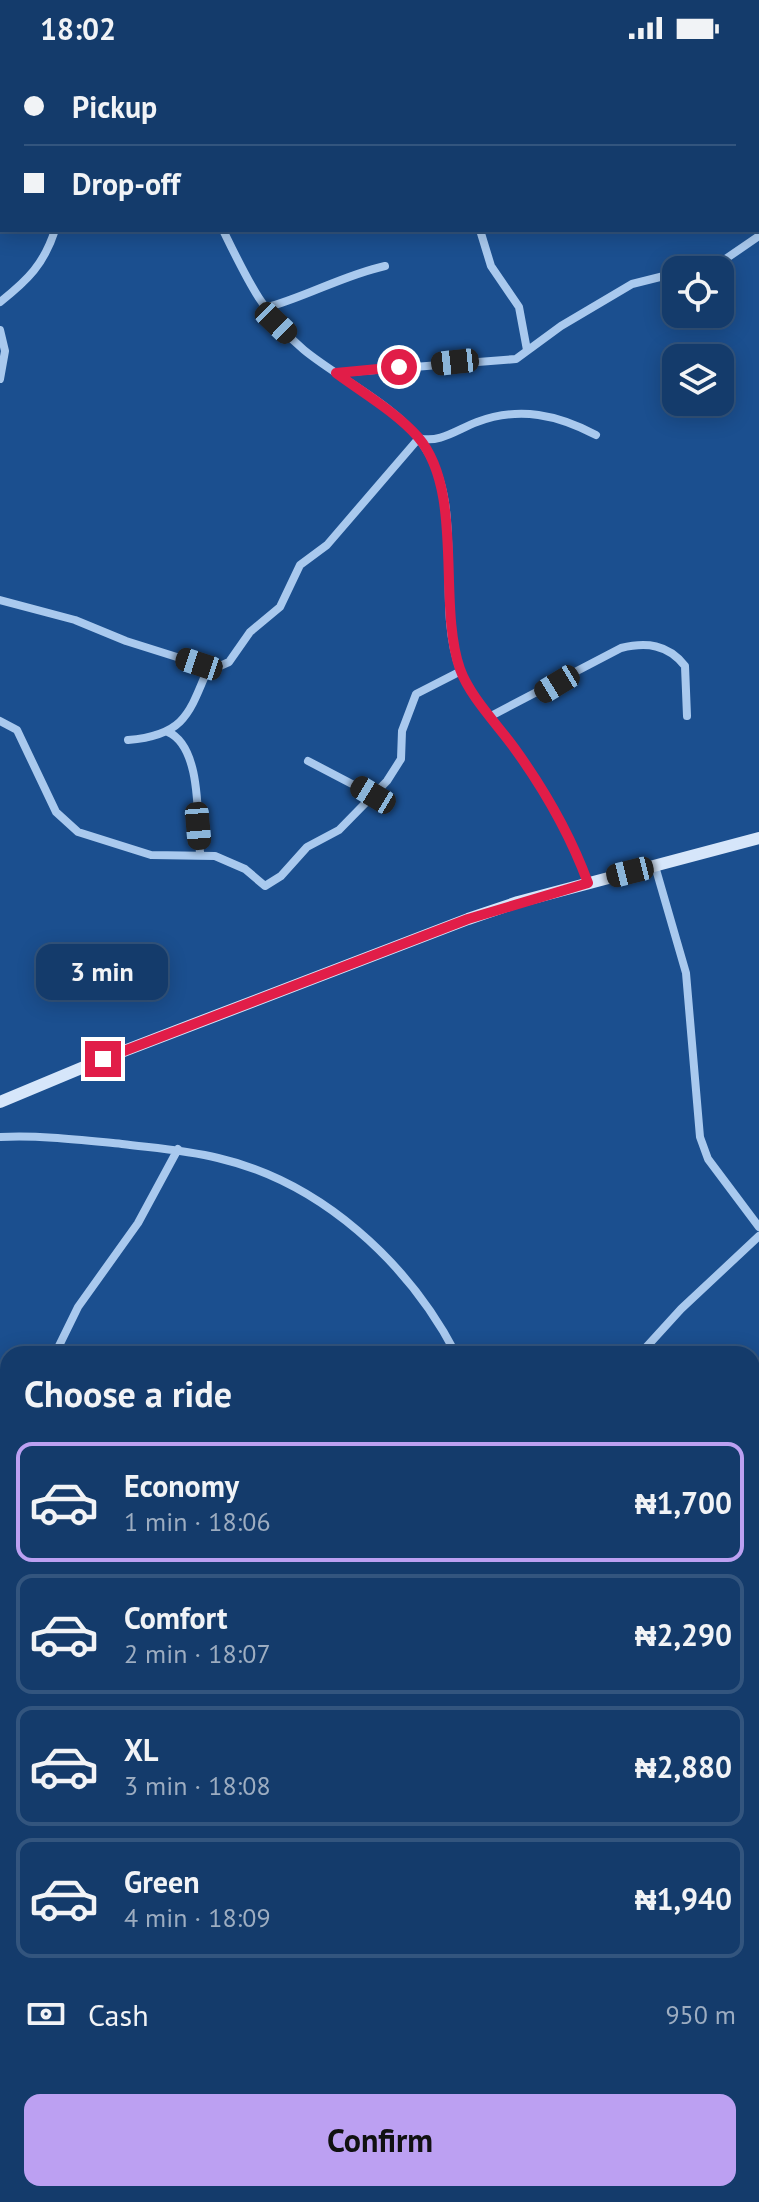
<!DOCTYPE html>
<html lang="en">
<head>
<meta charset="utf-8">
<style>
  body { margin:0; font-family:"PT Sans",sans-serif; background:#1d4271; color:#f1f3f6; height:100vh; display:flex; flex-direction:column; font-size:30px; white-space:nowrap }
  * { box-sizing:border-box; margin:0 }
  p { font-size:26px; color:#9dadc1 }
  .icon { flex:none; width:44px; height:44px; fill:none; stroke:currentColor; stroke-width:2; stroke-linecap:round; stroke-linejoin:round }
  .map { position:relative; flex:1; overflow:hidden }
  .side { position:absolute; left:0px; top:1290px; width:760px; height:856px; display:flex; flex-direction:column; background:#143b6b; border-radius:24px 24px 0 0; box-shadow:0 4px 20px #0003,0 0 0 2px #33557e }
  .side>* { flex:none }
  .guide { position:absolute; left:0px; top:0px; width:760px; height:176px; box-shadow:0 4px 20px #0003,0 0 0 2px #33557e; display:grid; align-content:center; height:176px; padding:0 24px; background:#143b6b }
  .controls { position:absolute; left:662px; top:200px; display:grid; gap:16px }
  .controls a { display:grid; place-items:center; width:72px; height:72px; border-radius:16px; background:#143b6b; box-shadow:0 4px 20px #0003,0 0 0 2px #33557e; font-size:40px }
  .end { position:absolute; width:36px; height:36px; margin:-18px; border:10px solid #e11d48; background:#fff; box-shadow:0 0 0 4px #fff }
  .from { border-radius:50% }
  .bubble { position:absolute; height:56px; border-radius:16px; background:#143b6b; box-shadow:0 4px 20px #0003,0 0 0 2px #33557e; font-size:26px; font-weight:700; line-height:56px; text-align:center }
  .car { position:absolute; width:24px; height:48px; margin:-24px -12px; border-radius:10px; box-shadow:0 0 6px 2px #0007; background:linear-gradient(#222 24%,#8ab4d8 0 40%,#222 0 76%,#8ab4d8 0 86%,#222 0) }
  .guide b { display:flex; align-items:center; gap:28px; height:76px; font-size:30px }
  .guide b+b { border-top:2px solid #33557e }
  .guide i { width:20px; height:20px; background:#f1f3f6 }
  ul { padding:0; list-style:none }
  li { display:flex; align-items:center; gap:24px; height:120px; margin:0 16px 12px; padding:0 8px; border:4px solid #33557e; border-radius:16px }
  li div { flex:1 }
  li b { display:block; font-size:30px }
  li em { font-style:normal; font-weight:700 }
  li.on { border-color:#bca0f2 }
  li>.icon { width:72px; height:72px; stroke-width:1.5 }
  h2 { padding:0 24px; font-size:36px; line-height:96px }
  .pay { display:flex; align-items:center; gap:20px; height:88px; padding:0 24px; font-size:30px }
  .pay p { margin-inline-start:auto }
  .cta { display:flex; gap:16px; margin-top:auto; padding:16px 24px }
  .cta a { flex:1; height:92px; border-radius:16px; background:#bca0f2; color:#111; font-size:32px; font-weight:700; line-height:92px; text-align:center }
  .status { display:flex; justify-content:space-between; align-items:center; height:56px; padding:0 40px; background:#143b6b; direction:ltr }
  .status svg { height:22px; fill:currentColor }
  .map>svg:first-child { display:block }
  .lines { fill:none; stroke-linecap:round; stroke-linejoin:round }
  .street { stroke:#a9c9ee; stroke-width:8 }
  .secondary { stroke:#d6e6fa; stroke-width:12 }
  .route { stroke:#e11d48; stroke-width:10 }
</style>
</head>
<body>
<div class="status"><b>18:02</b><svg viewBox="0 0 49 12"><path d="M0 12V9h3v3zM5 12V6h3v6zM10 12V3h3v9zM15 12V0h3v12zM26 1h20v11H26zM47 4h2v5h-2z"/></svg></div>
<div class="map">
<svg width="759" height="2146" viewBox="0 0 759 2146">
  <rect width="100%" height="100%" fill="#1b4f8f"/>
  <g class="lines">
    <path class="street" d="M64,0l1,2
      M749,0l1,2
      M369,2l3,-2
      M758,19l1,3
      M223,174c22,45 41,87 81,120 34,28 89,54 115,89 51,66 14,159 41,231 11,28 38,55 56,80 30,42 54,85 72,133
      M480,174l11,36 28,41 8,43
      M690,214l34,-10 35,-24
      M0,246c28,-22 44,-38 55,-72
      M265,252c41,-11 79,-33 120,-42
      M0,274l5,21 -5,28
      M337,317l179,-14 45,-33 71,-42 44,-11
      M0,544l75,20 51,21 73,23 21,2 9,-4 21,-30 30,-25 20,-42 27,-20 92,-107c20,6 39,-9 58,-16 43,-16 81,-7 119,13
      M491,660l130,-68c25,-6 47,-4 64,18l2,50
      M0,665l17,9 39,82 22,20 73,23 64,1 30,13 20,17 16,-10 26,-29 32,-17 48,-49 14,-22 1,-28 14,-37 45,-23
      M168,676c34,15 29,87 32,121
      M128,684c57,-5 61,-26 81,-74
      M308,705l65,34
      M655,810l31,107 14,164 8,22 51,68
      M0,1081c41,-2 81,3 122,7 32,4 64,6 96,14 103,24 190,104 238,196
      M55,1298l23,-47 60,-84 40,-74
      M640,1298l41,-45 78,-73
      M0,1396l8,-14
      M0,1495l8,1
      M752,1638l7,6
      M0,1718l8,6
      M0,1809l8,-6
      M752,1924l7,4
      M752,1983l7,-5
      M105,2138v8
      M248,2138l25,8
      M565,2138l12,8
      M31,2146l3,-2
      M538,2146l10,-8"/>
    <path class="secondary" d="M0,1046l103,-43 365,-140 50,-17 241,-64"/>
  </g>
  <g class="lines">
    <path class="route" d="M103,1003l365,-140 120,-36c-18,-49 -42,-91 -73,-134 -17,-24 -45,-52 -55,-80 -23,-66 5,-177 -42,-232 -22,-25 -55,-44 -82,-64l63,-6"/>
  </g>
</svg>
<div class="controls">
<a><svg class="icon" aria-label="locate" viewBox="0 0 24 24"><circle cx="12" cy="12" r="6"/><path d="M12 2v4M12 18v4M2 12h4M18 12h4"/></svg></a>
<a><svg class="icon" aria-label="layers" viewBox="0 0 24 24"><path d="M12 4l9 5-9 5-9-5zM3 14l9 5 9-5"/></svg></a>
</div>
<i class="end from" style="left:399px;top:311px"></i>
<i class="end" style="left:103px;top:1003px"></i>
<div class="bubble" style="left:36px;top:888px;width:132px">3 min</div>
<i class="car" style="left:276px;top:267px;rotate:134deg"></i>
<i class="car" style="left:455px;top:306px;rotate:264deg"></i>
<i class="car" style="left:199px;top:608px;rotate:288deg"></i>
<i class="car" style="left:557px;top:628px;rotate:239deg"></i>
<i class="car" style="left:373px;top:739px;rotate:301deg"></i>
<i class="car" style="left:198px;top:770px;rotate:175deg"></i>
<i class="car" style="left:630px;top:816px;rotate:256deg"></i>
<div class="guide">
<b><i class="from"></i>Pickup</b>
<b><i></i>Drop-off</b>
</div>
<section class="side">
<h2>Choose a ride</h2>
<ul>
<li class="on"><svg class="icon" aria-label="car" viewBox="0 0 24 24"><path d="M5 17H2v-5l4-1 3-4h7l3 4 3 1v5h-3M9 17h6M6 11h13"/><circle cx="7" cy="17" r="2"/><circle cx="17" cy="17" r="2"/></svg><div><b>Economy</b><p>1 min · 18:06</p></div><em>₦1,700</em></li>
<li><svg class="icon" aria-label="car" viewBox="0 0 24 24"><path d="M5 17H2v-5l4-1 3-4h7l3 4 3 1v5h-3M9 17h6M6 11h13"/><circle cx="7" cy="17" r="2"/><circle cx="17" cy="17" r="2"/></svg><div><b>Comfort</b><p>2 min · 18:07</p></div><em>₦2,290</em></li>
<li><svg class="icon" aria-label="car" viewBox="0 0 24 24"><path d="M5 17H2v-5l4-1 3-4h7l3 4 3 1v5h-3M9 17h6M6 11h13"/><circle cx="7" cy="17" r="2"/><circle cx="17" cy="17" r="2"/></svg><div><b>XL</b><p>3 min · 18:08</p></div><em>₦2,880</em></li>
<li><svg class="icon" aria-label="car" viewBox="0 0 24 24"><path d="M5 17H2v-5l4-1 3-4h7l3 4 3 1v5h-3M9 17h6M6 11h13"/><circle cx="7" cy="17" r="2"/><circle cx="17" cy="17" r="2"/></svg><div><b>Green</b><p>4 min · 18:09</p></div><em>₦1,940</em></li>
</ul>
<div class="pay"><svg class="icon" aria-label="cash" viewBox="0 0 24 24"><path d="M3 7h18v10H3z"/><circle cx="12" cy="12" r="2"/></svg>Cash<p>950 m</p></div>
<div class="cta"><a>Confirm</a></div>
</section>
</div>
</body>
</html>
